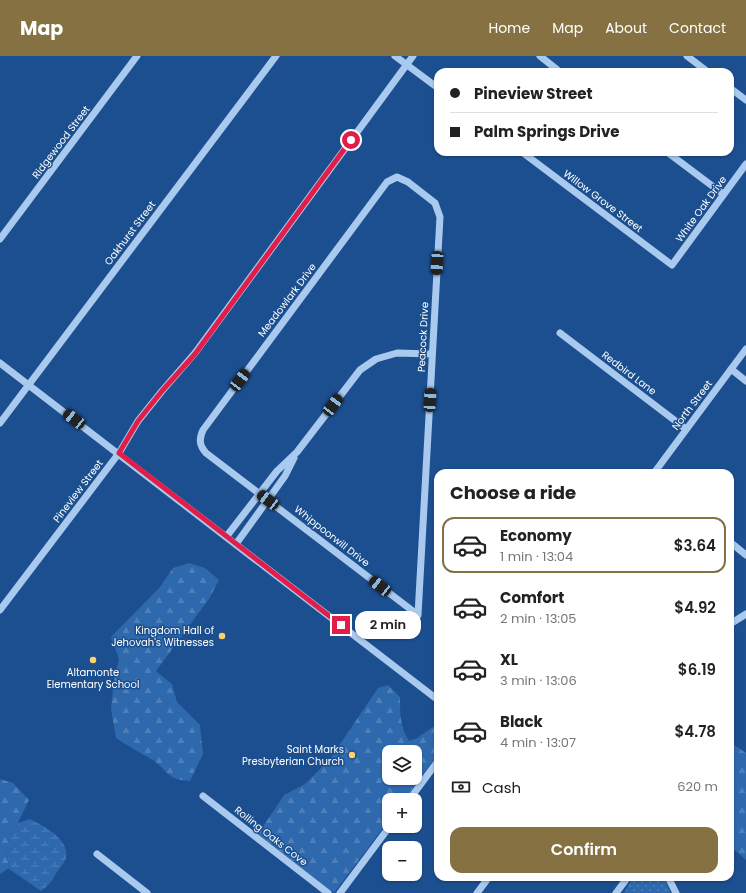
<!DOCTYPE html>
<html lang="en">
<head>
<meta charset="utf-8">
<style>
  body { margin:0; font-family:Poppins,sans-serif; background:#f2f2f2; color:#222; height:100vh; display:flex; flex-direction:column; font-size:15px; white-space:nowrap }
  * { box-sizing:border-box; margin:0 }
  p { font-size:13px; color:#767676 }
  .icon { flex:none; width:22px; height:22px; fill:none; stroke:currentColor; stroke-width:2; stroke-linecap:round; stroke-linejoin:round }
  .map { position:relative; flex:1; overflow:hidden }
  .details { position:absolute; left:434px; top:413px; width:300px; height:412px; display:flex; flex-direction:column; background:#fff; border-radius:12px; box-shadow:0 1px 3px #0004 }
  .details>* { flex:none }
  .top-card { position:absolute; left:434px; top:12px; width:300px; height:88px; border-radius:12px; box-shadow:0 1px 3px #0004; display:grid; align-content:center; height:88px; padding:0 16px; background:#fff }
  .controls { position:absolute; left:382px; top:689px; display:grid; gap:8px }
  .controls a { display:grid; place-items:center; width:40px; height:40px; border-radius:8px; background:#fff; box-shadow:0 1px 3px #0004; font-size:20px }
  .end { position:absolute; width:18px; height:18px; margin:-9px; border:5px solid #e11d48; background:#fff; box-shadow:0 0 0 2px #fff }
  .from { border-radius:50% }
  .bubble { position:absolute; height:28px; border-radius:12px; background:#fff; box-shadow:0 1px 3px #0004; font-size:13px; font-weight:600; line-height:28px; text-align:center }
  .car { position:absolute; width:12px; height:24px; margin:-12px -6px; border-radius:5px; box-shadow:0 0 3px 1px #0007; background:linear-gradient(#222 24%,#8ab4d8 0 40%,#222 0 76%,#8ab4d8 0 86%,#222 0) }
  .top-card b { display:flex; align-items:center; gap:14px; height:38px; font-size:15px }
  .top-card b+b { border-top:1px solid #e0e0e0 }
  .top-card i { width:10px; height:10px; background:#222 }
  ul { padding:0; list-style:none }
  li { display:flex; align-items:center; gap:12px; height:56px; margin:0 8px 6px; padding:0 8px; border:2px solid transparent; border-radius:12px }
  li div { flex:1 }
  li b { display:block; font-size:15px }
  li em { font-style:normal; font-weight:600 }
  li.current { border-color:#857141 }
  li>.icon { width:36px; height:36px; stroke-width:1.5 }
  h2 { padding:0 16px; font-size:18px; line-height:48px }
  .pay { display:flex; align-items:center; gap:10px; height:44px; padding:0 16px; font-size:15px }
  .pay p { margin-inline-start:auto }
  .action { display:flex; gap:8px; margin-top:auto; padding:8px 16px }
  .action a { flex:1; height:46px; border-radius:12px; background:#857141; color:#fff; font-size:16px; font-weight:600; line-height:46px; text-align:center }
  header { display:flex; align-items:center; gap:24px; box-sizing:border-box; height:56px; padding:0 20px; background:#857141; color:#fff }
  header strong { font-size:19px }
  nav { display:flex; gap:22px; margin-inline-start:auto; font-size:14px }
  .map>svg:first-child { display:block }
  .grass { fill:url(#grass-dots) }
  .forest { fill:url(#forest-firs); fill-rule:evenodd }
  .wetland { fill:url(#wetland-marsh) }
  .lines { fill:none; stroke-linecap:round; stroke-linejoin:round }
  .minor { stroke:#a9c9ee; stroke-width:7 }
  .route { stroke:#e11d48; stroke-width:5 }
  .poi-dot { fill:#ffd166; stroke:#1b4f8f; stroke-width:1.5 }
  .labels { text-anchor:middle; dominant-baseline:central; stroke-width:3; stroke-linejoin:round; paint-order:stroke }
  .street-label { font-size:10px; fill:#fff; stroke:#1b4f8f }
  .poi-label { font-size:10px; fill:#fff; stroke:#1b4f8f; text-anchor:end }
</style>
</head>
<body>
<header>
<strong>Map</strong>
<nav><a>Home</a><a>Map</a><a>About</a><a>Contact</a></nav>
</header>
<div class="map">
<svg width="746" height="837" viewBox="0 0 746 837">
  <defs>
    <pattern id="grass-dots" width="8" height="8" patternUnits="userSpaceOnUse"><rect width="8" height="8" fill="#2e69ad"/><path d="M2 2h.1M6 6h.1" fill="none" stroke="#4d80b9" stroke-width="1.8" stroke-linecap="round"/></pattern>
    <pattern id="forest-firs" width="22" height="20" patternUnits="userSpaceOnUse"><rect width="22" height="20" fill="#2e69ad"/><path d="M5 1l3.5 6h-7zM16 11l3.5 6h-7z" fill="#4d80b9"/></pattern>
    <pattern id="wetland-marsh" width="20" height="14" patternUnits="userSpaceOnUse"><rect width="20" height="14" fill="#2e69ad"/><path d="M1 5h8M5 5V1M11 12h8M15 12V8" fill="none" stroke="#4d80b9"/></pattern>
  </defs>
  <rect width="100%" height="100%" fill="#1b4f8f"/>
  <path class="grass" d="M633,821h30l8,16h-47z"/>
  <path class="forest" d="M189,507l16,5 14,12 -10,19 -53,72 16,13 5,18 23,23 3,29 -13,27c-25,-1 -22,-12 -39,-22 -12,-7 -23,-13 -35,-21l-5,-29 3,-29 5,-21 -8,-22 49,-50 13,-19z
    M388,629l12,12c0,16 0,30 9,44l8,-3 16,-11 5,3v24l-34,46h-15v20l-55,73 -76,-59 26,-39 21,-11 25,-25 48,-71zM389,696h26v26h-26z
    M730,686l16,11v107l-16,-14z
    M0,723l13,4 16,17 -23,47 3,21 -9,6z"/>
  <path class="wetland" d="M30,763c14,7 40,20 36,39 -1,5 -7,10 -9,14 -5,8 -7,13 -16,19l-32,-22 -3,-22 12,-24z"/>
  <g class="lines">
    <path class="minor" d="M395,0l43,32
      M540,0l20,16
      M687,0l21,16
      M730,32l16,12
      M522,96l150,113 74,-101
      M667,96l56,42
      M397,121l11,5 27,21 5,14 -22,398 -212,-162c-7,-8 -7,-14 -3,-23l184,-248z
      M0,183l137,-183
      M560,277l126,96
      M0,307l438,337
      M731,313l15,12
      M0,367l276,-367
      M654,417l92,-124
      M226,481l51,-66 20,-19 63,-82 16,-11 21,-6 35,1
      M730,486l16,13
      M236,488l49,-68 9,-18
      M0,554l119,-157 19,-32 24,-30 33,-38 218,-297
      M730,568l16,-10
      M203,740l125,97
      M409,744l29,-39
      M97,798l50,39
      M668,821l8,16
      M340,837l50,-67
      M477,837l12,-16
      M616,837l12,-16"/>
  </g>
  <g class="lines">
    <path class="route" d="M341,569l-222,-172 19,-32 24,-30 33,-37 156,-214"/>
  </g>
  <g class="poi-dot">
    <circle cx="222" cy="580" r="4"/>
    <circle cx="93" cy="604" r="4"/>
    <circle cx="352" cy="699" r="4"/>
  </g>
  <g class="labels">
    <g class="street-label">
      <text transform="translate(61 86) rotate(-53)">Ridgewood Street</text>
      <text transform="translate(603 145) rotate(37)">Willow Grove Street</text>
      <text transform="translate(701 153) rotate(-54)">White Oak Drive</text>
      <text transform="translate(130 177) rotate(-53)">Oakhurst Street</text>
      <text transform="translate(287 244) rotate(-53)">Meadowlark Drive</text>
      <text transform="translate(423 281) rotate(-87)">Peacock Drive</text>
      <text transform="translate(629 317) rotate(37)">Redbird Lane</text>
      <text transform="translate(692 349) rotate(-53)">North Street</text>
      <text transform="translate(78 435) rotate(-53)">Pineview Street</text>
      <text transform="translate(332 480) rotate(38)">Whippoorwill Drive</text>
      <text transform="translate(271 780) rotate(38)">Rolling Oaks Cove</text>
    </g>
    <g class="poi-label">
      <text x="214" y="574">Kingdom Hall of<tspan x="214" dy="12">Jehovah's Witnesses</tspan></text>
      <text x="93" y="616" text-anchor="middle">Altamonte<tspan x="93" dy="12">Elementary School</tspan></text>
      <text x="344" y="693">Saint Marks<tspan x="344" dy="12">Presbyterian Church</tspan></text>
    </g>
  </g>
</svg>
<div class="controls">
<a><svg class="icon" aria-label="layers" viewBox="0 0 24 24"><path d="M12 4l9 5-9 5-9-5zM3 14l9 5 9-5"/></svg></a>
<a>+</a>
<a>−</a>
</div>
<i class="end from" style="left:351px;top:84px"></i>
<i class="end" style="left:341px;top:569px"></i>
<div class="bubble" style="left:355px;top:555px;width:66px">2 min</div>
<i class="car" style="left:437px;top:207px;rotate:183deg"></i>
<i class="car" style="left:240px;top:324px;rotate:37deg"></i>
<i class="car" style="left:430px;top:344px;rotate:3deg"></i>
<i class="car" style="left:333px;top:349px;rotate:37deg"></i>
<i class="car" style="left:74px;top:363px;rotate:308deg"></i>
<i class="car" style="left:268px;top:444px;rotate:307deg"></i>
<i class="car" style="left:380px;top:530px;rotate:308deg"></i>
<div class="top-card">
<b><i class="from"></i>Pineview Street</b>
<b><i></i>Palm Springs Drive</b>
</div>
<section class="details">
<h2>Choose a ride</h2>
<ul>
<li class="current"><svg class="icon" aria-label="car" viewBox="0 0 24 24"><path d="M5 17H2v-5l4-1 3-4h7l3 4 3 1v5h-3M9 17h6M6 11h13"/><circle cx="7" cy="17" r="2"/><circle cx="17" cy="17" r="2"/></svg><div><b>Economy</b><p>1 min · 13:04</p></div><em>$3.64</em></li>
<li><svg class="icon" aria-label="car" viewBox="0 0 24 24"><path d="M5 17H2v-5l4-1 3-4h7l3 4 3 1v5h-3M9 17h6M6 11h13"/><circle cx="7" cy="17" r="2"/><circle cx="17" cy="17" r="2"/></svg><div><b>Comfort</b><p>2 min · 13:05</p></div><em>$4.92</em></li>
<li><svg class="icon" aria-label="car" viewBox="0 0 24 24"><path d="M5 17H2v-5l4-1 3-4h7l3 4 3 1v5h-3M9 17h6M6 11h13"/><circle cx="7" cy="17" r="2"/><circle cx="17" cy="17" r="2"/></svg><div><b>XL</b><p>3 min · 13:06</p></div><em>$6.19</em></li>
<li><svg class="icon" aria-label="car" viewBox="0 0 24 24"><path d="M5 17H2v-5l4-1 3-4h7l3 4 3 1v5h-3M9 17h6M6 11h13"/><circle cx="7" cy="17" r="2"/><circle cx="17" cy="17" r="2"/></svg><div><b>Black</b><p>4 min · 13:07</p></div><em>$4.78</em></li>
</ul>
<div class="pay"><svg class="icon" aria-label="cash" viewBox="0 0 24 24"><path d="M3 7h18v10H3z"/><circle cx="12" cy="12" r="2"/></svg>Cash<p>620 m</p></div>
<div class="action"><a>Confirm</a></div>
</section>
</div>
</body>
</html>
